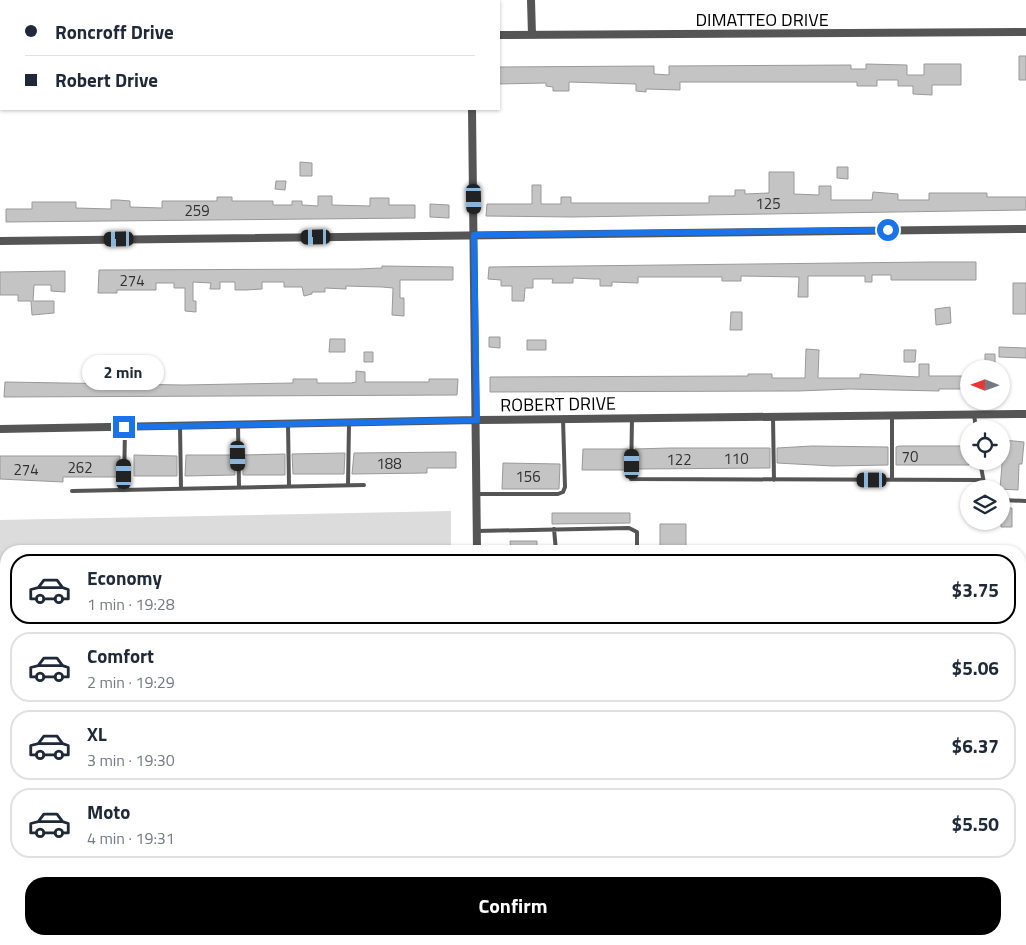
<!DOCTYPE html>
<html lang="en">
<head>
<meta charset="utf-8">
<style>
  body { margin:0; font-family:"Titillium Web",sans-serif; background:#f2f2f3; color:#1f2937; height:100vh; display:flex; flex-direction:column; font-size:19px; white-space:nowrap }
  * { box-sizing:border-box; margin:0 }
  p { font-size:16px; color:#747a83 }
  .icon { flex:none; width:28px; height:28px; fill:none; stroke:currentColor; stroke-width:2; stroke-linecap:round; stroke-linejoin:round }
  .map { position:relative; flex:1; overflow:hidden }
  .sheet { position:absolute; left:0px; top:545px; width:1026px; height:400px; display:flex; flex-direction:column; background:#fff; border-radius:20px 20px 0 0; box-shadow:0 1px 4px #0004 }
  .sheet>* { flex:none }
  .hud { position:absolute; left:0px; top:0px; width:500px; height:110px; box-shadow:0 1px 4px #0004; display:grid; align-content:center; height:110px; padding:0 25px; background:#fff }
  .needle { width:32px; rotate:271deg }
  .buttons { position:absolute; left:960px; top:360px; display:grid; gap:10px }
  .buttons a { display:grid; place-items:center; width:50px; height:50px; border-radius:50%; background:#fff; box-shadow:0 1px 4px #0004; font-size:25px }
  .end { position:absolute; width:22px; height:22px; margin:-11px; border:6px solid #1a73e8; background:#fff; box-shadow:0 0 0 2px #fff }
  .from { border-radius:50% }
  .bubble { position:absolute; height:35px; border-radius:18px; background:#fff; box-shadow:0 1px 4px #0004; font-size:16px; font-weight:700; line-height:35px; text-align:center }
  .car { position:absolute; width:15px; height:30px; margin:-15px -8px; border-radius:6px; box-shadow:0 0 4px 1px #0007; background:linear-gradient(#222 24%,#8ab4d8 0 40%,#222 0 76%,#8ab4d8 0 86%,#222 0) }
  .hud b { display:flex; align-items:center; gap:18px; height:48px; font-size:19px }
  .hud b+b { border-top:1px solid #e0e1e3 }
  .hud i { width:12px; height:12px; background:#1f2937 }
  ul { padding:9px 0 0; list-style:none }
  li { display:flex; align-items:center; gap:15px; height:70px; margin:0 10px 8px; padding:0 15px; border:2px solid #e0e1e3; border-radius:20px }
  li div { flex:1 }
  li b { display:block; font-size:19px }
  li em { font-style:normal; font-weight:700 }
  li.current { border-color:#000 }
  li>.icon { width:45px; height:45px; stroke-width:1.5 }
  .action { display:flex; gap:10px; margin-top:auto; padding:10px 25px }
  .action a { flex:1; height:58px; border-radius:20px; background:#000; color:#fff; font-size:20px; font-weight:700; line-height:58px; text-align:center }
  .map>svg:first-child { display:block }
  .green { fill:#dcdcdc }
  .water { fill:#a3a3a3 }
  .building { fill:#c4c4c4; stroke:#999 }
  .lines { fill:none; stroke-linecap:round; stroke-linejoin:round }
  .path { stroke:#777; stroke-width:2; stroke-dasharray:1 2.5; stroke-linecap:butt }
  .service { stroke:#555; stroke-width:4 }
  .minor { stroke:#555; stroke-width:8 }
  .tertiary { stroke:#555; stroke-width:10 }
  .route { stroke:#1a73e8; stroke-width:6 }
  .labels { text-anchor:middle; dominant-baseline:central; stroke-width:4; stroke-linejoin:round; paint-order:stroke }
  .number-label { font-size:15px; fill:#313131 }
  .street-label { font-size:18px; fill:#000; stroke:#fff }
</style>
</head>
<body>
<div class="map">
<svg width="1026" height="945" viewBox="0 0 1026 945">
  <rect width="100%" height="100%" fill="#fff"/>
  <path class="green" d="M451,511v40h-445v168h-6v-199z
    M1026,685v73l-6,8v-75z
    M851,939h45l-3,6h-45z"/>
  <path class="water" d="M1026,758v163l-6,7v-162z
    M896,939h115l-5,6h-113z"/>
  <path class="building" d="M1019,56h7v24h-7z
    M866,64l41,1v10h17v-11h37v21h-29v10l-19,-1v-8h-15v-6h-21v6h-20v-4h-177v8l-34,-1v3l-10,-1v-7l-67,-2v9h-16v-4l-7,-1v-3l-47,1v-17l155,-1v8l15,1v-9l182,-1v4h15z
    M300,162l12,1v13h-12z
    M837,167h11v12l-11,-1z
    M769,172h25v22l25,1v-9h12v14h41l1,-8 25,2v6h31v-7h58v4h39v13l-454,7 -86,-1 1,-12h45v-19h9v19h20v-7h10v6h138v-7h26v-6h10v4l24,-1z
    M276,181h10l-1,9 -10,-1z
    M318,196h14v9l38,1v-8h19v7h26v13l-409,4v-13h26v-7h44v6l35,1v-9h7l12,1v6l32,1v-7h55v-4h15v4h41v4h19v-4h10v4l16,1z
    M430,204l19,1v13l-19,-1z
    M931,262h45v18h-85v-5h-19v7h-7v-6h-57v21h-10l1,-20 -58,-1v5h-19v-4h-84v6l-26,-1v4h-12v-7h-6l-21,-1v5h-21l1,-4h-20v9h-8l-1,13h-12v-15h-11v-6l-13,-1 1,-12z
    M382,266l71,1v13h-53v18h4v18l-12,-1 1,-27 -11,-1 -36,-1v3l-21,-1v4h-13v2l-8,2 -2,-9h-18v-5h-22v7l-16,1h-11v-8h-15v7h-10l1,-6 -18,-1v19h3v11l-11,-1v-23h-11v-5h-18v7h-39v3h-19l1,-23 259,-1 24,-1z
    M65,271v21l-14,-1v-6h-17l-1,16h21v12l-22,2 -1,-14h-13v-6h-18v-23z
    M1013,283h13v31h-13z
    M950,307l1,16 -15,2 -1,-16z
    M731,312h11v18h-12z
    M489,337h11v11l-11,-1z
    M330,339h15v13h-16z
    M527,340h19v10h-19z
    M999,347l27,1v10l-27,-1z
    M806,349l13,1 -1,28h42v-4l59,3v-13h10v12h40v13h-30v2l-89,-2 -52,2 -308,1v-15l258,-1v-2h24v4h33z
    M904,350h12l-1,12h-11z
    M364,352h9v10h-9z
    M985,354h10v12h-10z
    M356,371l9,1v10h64v-3h29l-1,16 -453,2 1,-15 178,3 110,-2v-4h24v4h34l5,-1z
    M1004,440l20,2 -2,22h-3l-1,26 -18,-1z
    M812,446l76,1v18l-55,1 -56,-3v-15z
    M899,446h70v19h-73v-18z
    M670,448h100v20l-135,1v-20z
    M583,449h45l-1,21h-45z
    M456,452v16h-29v5l-75,1 2,-21z
    M345,453l-1,21h-51l-1,-20z
    M285,454v21h-42v-20z
    M134,455l43,1v20h-43z
    M186,455h49v20l-50,1z
    M0,456h120l-1,21h-56v5l-63,-3z
    M503,463l57,1 -1,25h-57z
    M1001,508h11v19h-11z
    M552,513h78v10l-78,1z
    M660,524h26v27h-26z
    M510,541h27v10h-26z"/>
  <g class="lines">
    <path class="path" d="M1020,728l6,-5
      M0,736h6
      M317,939v6
      M62,945v-6
      M872,945l3,-6"/>
    <path class="service" d="M974,414l2,15
      M892,415v65
      M773,417l1,63
      M632,418l-1,61 352,1
      M288,424l1,62
      M238,425l1,62
      M180,426l1,63
      M980,461l5,28
      M348,485l1,-62
      M124,490l1,-63
      M72,491l292,-6
      M477,494h81l5,-2 2,-5 -2,-68
      M1001,500l25,1
      M554,529l2,22
      M477,531l152,-3 8,4v19
      M431,939v6"/>
    <path class="minor" d="M531,0l1,35
      M499,35l527,-3
      M0,38h1
      M472,109l5,442
      M0,241l1026,-12
      M0,429l477,-9 549,-6
      M205,939l1,6
      M75,945v-6"/>
    <path class="tertiary" d="M1020,691l6,-10
      M848,945l3,-6"/>
  </g>
  <g class="lines">
    <path class="route" d="M124,427l353,-7 -3,-185 414,-5"/>
  </g>
  <g class="labels">
    <g class="number-label">
      <text x="768" y="203">125</text>
      <text x="197" y="210">259</text>
      <text x="132" y="280">274</text>
      <text x="910" y="456">70</text>
      <text x="736" y="458">110</text>
      <text x="679" y="459">122</text>
      <text x="389" y="463">188</text>
      <text x="80" y="467">262</text>
      <text x="26" y="469">274</text>
      <text x="528" y="476">156</text>
    </g>
    <g class="street-label">
      <text x="762" y="19">DIMATTEO DRIVE</text>
      <text transform="translate(558 404) rotate(-1)">ROBERT DRIVE</text>
    </g>
  </g>
</svg>
<div class="buttons">
<a><svg class="needle" viewBox="-14 -14 28 28"><path d="M0-13l5 13h-10z" fill="#e53935"/><path d="M0 13l5-13h-10z" fill="#747a83"/></svg></a>
<a><svg class="icon" aria-label="locate" viewBox="0 0 24 24"><circle cx="12" cy="12" r="6"/><path d="M12 2v4M12 18v4M2 12h4M18 12h4"/></svg></a>
<a><svg class="icon" aria-label="layers" viewBox="0 0 24 24"><path d="M12 4l9 5-9 5-9-5zM3 14l9 5 9-5"/></svg></a>
</div>
<i class="end from" style="left:888px;top:230px"></i>
<i class="end" style="left:124px;top:427px"></i>
<div class="bubble" style="left:82px;top:355px;width:82px">2 min</div>
<i class="car" style="left:474px;top:199px;rotate:179deg"></i>
<i class="car" style="left:316px;top:237px;rotate:269deg"></i>
<i class="car" style="left:119px;top:239px;rotate:269deg"></i>
<i class="car" style="left:238px;top:456px;rotate:179deg"></i>
<i class="car" style="left:632px;top:464px;rotate:0deg"></i>
<i class="car" style="left:124px;top:474px;rotate:0deg"></i>
<i class="car" style="left:872px;top:480px;rotate:270deg"></i>
<div class="hud">
<b><i class="from"></i>Roncroff Drive</b>
<b><i></i>Robert Drive</b>
</div>
<section class="sheet">
<ul>
<li class="current"><svg class="icon" aria-label="car" viewBox="0 0 24 24"><path d="M5 17H2v-5l4-1 3-4h7l3 4 3 1v5h-3M9 17h6M6 11h13"/><circle cx="7" cy="17" r="2"/><circle cx="17" cy="17" r="2"/></svg><div><b>Economy</b><p>1 min · 19:28</p></div><em>$3.75</em></li>
<li><svg class="icon" aria-label="car" viewBox="0 0 24 24"><path d="M5 17H2v-5l4-1 3-4h7l3 4 3 1v5h-3M9 17h6M6 11h13"/><circle cx="7" cy="17" r="2"/><circle cx="17" cy="17" r="2"/></svg><div><b>Comfort</b><p>2 min · 19:29</p></div><em>$5.06</em></li>
<li><svg class="icon" aria-label="car" viewBox="0 0 24 24"><path d="M5 17H2v-5l4-1 3-4h7l3 4 3 1v5h-3M9 17h6M6 11h13"/><circle cx="7" cy="17" r="2"/><circle cx="17" cy="17" r="2"/></svg><div><b>XL</b><p>3 min · 19:30</p></div><em>$6.37</em></li>
<li><svg class="icon" aria-label="car" viewBox="0 0 24 24"><path d="M5 17H2v-5l4-1 3-4h7l3 4 3 1v5h-3M9 17h6M6 11h13"/><circle cx="7" cy="17" r="2"/><circle cx="17" cy="17" r="2"/></svg><div><b>Moto</b><p>4 min · 19:31</p></div><em>$5.50</em></li>
</ul>
<div class="action"><a>Confirm</a></div>
</section>
</div>
</body>
</html>
